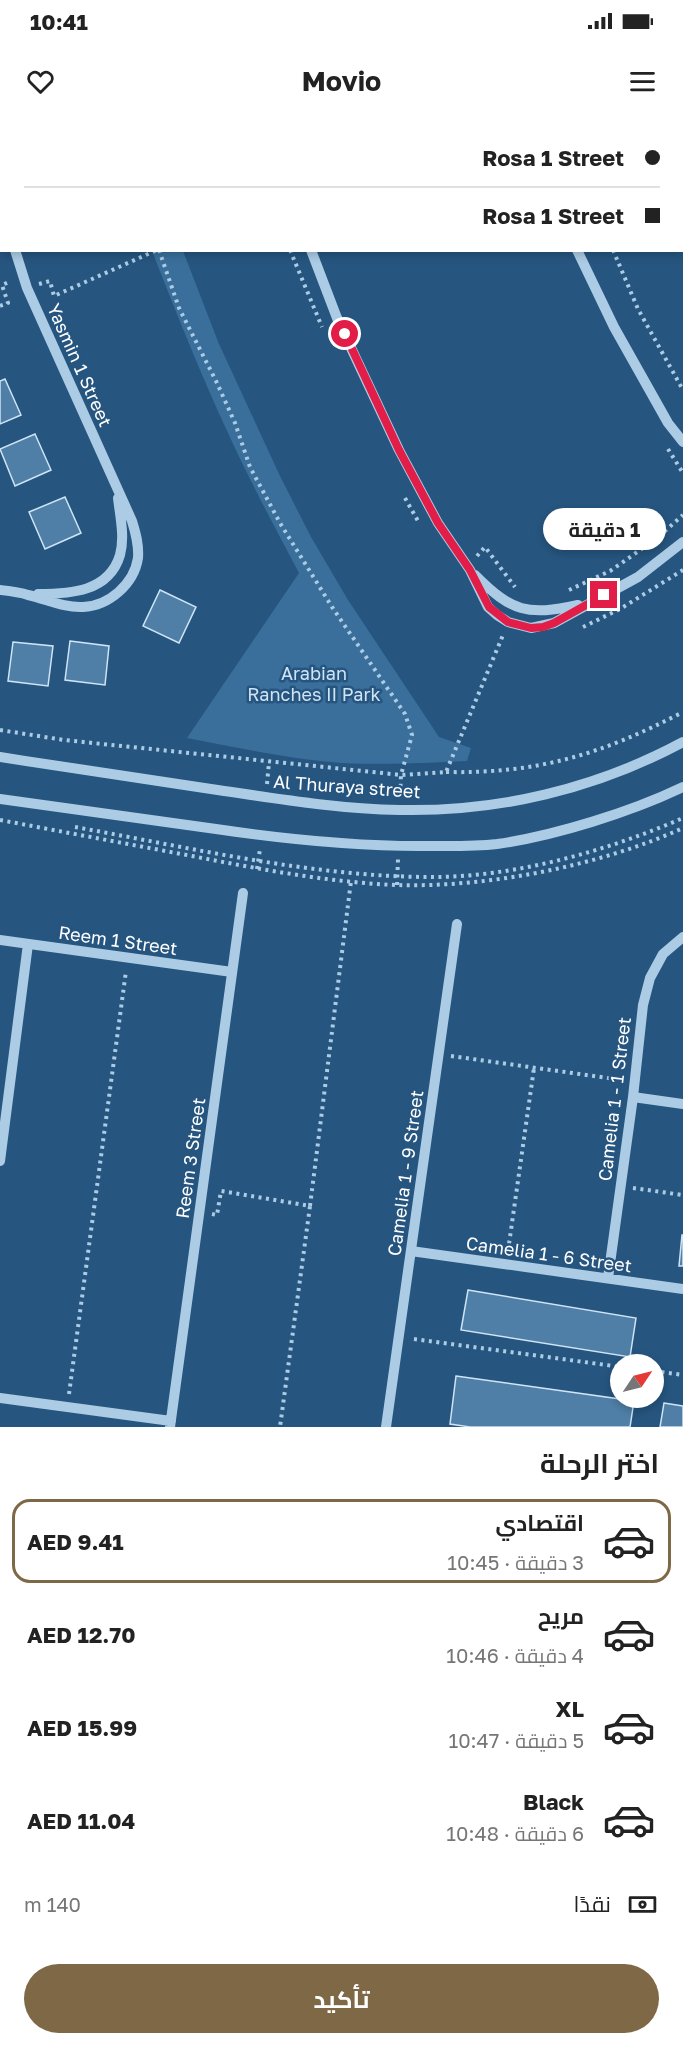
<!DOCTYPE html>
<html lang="ar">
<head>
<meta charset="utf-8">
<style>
  body { margin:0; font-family:"Golos Text",Cairo,sans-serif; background:#f6f6f6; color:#222; direction:rtl; height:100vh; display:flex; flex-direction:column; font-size:22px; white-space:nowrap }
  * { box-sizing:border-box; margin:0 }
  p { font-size:20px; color:#767676 }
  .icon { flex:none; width:33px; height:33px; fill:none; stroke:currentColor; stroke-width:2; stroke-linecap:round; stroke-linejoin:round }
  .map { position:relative; height:1307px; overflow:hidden; direction:ltr }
  .drawer { display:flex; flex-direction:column; background:#fff; flex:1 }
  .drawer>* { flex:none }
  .top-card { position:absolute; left:0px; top:0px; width:684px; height:132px; box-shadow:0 3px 9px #0003; direction:rtl; display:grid; align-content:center; height:132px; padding:0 24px; background:#fff }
  .needle { width:39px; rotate:55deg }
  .controls { position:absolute; left:610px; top:1234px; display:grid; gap:12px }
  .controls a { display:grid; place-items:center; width:54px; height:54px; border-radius:50%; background:#fff; box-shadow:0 3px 9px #0003; font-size:30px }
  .end { position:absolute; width:27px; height:27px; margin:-14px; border:8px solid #e11d48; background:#fff; box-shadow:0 0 0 3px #fff }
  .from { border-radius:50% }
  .bubble { position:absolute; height:42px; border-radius:21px; background:#fff; box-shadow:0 3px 9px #0003; font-size:20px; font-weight:700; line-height:42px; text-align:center; direction:rtl }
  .top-card b { display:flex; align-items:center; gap:21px; height:57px; font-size:22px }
  .top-card b+b { border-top:2px solid #e0e0e0 }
  .top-card i { width:15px; height:15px; background:#222 }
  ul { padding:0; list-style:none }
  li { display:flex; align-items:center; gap:18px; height:84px; margin:0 12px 9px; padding:0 12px; border:3px solid transparent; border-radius:18px }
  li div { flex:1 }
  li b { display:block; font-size:22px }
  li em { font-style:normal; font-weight:700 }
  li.active { border-color:#7e6846 }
  li>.icon { width:54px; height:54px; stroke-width:1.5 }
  h2 { padding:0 24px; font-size:27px; line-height:72px }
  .pay { display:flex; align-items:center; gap:15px; height:66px; padding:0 24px; font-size:22px }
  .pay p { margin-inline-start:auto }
  .primary-button { display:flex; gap:12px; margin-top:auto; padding:12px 24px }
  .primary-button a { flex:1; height:69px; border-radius:36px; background:#7e6846; color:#fff; font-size:24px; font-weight:700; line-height:69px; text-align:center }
  .status { display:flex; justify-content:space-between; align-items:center; height:42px; padding:0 30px; background:#fff; direction:ltr }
  .status svg { height:16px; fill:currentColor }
  header { display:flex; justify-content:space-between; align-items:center; height:78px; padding:0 24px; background:#fff; font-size:27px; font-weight:700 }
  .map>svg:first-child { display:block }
  .green { fill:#3a6f9c }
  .building { fill:#4f7fa7; stroke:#cfe4f5; stroke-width:1.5 }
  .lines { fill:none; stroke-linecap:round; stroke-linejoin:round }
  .path { stroke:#accce5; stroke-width:4; stroke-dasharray:3 4.5; stroke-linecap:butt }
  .minor { stroke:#accce5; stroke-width:10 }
  .route { stroke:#e11d48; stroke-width:8 }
  .labels { text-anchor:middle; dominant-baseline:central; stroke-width:5; stroke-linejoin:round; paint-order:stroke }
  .street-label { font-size:18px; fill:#fff; stroke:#26557f }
  .park-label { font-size:18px; fill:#cfe4f5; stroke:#26557f }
</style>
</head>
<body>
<div class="status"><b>10:41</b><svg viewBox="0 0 49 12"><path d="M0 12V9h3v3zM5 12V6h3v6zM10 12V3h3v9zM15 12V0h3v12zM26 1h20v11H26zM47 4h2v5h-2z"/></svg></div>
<header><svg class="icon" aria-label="menu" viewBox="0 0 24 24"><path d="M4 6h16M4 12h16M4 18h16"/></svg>Movio<svg class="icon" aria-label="heart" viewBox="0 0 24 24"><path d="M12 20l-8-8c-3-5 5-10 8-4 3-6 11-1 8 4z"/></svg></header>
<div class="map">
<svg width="683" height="1307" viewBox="0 0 683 1307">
  <rect width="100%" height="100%" fill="#26557f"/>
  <path class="green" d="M152,131h31l36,93 61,132 31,61 37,63 91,137 32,11 -4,13c-42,2 -83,4 -125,2 -52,-4 -103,-15 -155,-25l112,-165c-25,-47 -49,-92 -71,-140 -28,-60 -52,-121 -76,-182z"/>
  <path class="building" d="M5,259l16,36 -21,9v-43z
    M35,314l16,36 -36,16 -15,-37z
    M65,377l16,36 -36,16 -16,-37z
    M160,470l36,17 -17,36 -36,-17z
    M70,521l39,5 -4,39 -40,-5z
    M13,522l40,4 -5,40 -40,-5z
    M682,1115h1v31h-4z
    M468,1170l168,28 -6,39 -169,-27z
    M456,1256l178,25 -4,26h-160l-20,-3z
    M664,1283l19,3v21h-23z"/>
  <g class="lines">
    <path class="path" d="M126,0l1,2
      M248,0v2
      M505,0v2
      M559,0v2
      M159,130l20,58 38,75 18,40 15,44 30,56 52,84 73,107 7,21 -11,40 -1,22
      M290,130l32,77
      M613,130l25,59 45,81
      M39,164l11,-3 4,15 103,-46
      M0,186l8,-3 -6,-18 7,-3
      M668,329l15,24
      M405,378l13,23
      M477,436l8,-9 30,40
      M569,470l41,-19 46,-32 27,-24
      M583,507l37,-18 63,-39
      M0,610l64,10 299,31 38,4 45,-3 57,-137
      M446,652c92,2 156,-18 237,-60
      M267,664l2,-22
      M0,700c64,12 128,24 192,36 67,13 135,26 203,29 92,3 204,-19 288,-57
      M75,707c117,21 238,50 357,50 83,0 175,-26 251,-59
      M257,749l3,-20
      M397,765l1,-26
      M451,936l171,24
      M633,1068l50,7
      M310,1086l41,-325
      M212,1094l5,1 4,-24 89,15 -30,221
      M508,1131l26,-183
      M414,1219l207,28
      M654,1251l29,4
      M69,1274l57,-423"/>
    <path class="minor" d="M268,0v2
      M524,0v2
      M0,84l2,5
      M311,130l26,68 62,132 39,73 32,47 18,37 9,8 11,7 23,6 23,-5 84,-46 45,-35
      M577,130l37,77 54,96 15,19
      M475,455c37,37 52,41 103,30
      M0,470c9,1 19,2 28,5 18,4 36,13 55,12 26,-1 51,-23 55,-49 1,-13 -2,-24 -6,-37l-105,-233 -12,-38
      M38,474c32,0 71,-2 82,-39 5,-18 0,-39 -2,-57
      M0,637c70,11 140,21 211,32 62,9 126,20 189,21 98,2 196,-21 283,-68
      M0,679c72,10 144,20 216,30 68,10 135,17 203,17 26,0 52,1 78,-2 57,-8 134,-32 186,-57
      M0,820l232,32
      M633,977l50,7
      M0,1041l28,-217
      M411,1131l272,38
      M608,1158l25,-181 10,-92 7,-27 13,-24 20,-17
      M0,1278l171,23
      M170,1307l73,-534
      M386,1307l71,-503"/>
  </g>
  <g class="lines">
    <path class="route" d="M345,214l54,116 39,73 32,47 19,37 19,15 23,6 12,-1 11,-4 50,-28"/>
  </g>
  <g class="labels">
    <g class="street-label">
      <text transform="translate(80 245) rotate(66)">Yasmin 1 Street</text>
      <text transform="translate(347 666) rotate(4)">Al Thuraya street</text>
      <text transform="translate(118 820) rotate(8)">Reem 1 Street</text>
      <text transform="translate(614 979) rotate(-83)">Camelia 1 - 1 Street</text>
      <text transform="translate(190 1038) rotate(-82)">Reem 3 Street</text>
      <text transform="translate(405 1053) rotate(-82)">Camelia 1 - 9 Street</text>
      <text transform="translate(549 1134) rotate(8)">Camelia 1 - 6 Street</text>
    </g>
    <g class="park-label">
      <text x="314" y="553">Arabian<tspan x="314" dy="21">Ranches II Park</tspan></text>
    </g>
  </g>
</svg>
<div class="controls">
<a><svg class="needle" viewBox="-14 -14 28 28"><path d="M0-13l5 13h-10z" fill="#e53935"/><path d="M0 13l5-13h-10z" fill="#767676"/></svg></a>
</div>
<i class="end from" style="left:345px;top:214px"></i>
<i class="end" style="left:604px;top:475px"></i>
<div class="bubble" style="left:543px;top:388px;width:123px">1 دقيقة</div>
<div class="top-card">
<b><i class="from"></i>Rosa 1 Street</b>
<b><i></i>Rosa 1 Street</b>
</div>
</div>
<section class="drawer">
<h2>اختر الرحلة</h2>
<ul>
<li class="active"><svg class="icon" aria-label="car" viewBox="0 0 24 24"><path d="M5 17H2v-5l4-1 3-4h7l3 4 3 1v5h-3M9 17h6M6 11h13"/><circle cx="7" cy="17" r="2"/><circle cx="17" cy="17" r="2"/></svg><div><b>اقتصادي</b><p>3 دقيقة · 10:45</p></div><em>AED 9.41</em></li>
<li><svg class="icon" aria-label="car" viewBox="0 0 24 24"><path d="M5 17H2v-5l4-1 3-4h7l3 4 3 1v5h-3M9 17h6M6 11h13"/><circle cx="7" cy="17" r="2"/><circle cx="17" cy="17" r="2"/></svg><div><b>مريح</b><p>4 دقيقة · 10:46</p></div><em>AED 12.70</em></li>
<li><svg class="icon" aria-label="car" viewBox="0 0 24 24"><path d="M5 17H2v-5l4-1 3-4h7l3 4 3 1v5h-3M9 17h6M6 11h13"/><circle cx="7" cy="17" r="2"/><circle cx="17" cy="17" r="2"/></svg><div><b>XL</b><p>5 دقيقة · 10:47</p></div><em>AED 15.99</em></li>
<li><svg class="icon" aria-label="car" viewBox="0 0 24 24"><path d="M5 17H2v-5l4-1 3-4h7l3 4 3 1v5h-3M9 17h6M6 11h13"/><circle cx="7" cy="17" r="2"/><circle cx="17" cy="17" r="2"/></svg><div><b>Black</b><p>6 دقيقة · 10:48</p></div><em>AED 11.04</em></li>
</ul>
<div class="pay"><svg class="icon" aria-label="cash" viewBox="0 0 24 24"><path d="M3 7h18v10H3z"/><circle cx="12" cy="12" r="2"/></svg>نقدًا<p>140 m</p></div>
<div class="primary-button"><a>تأكيد</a></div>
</section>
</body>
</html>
